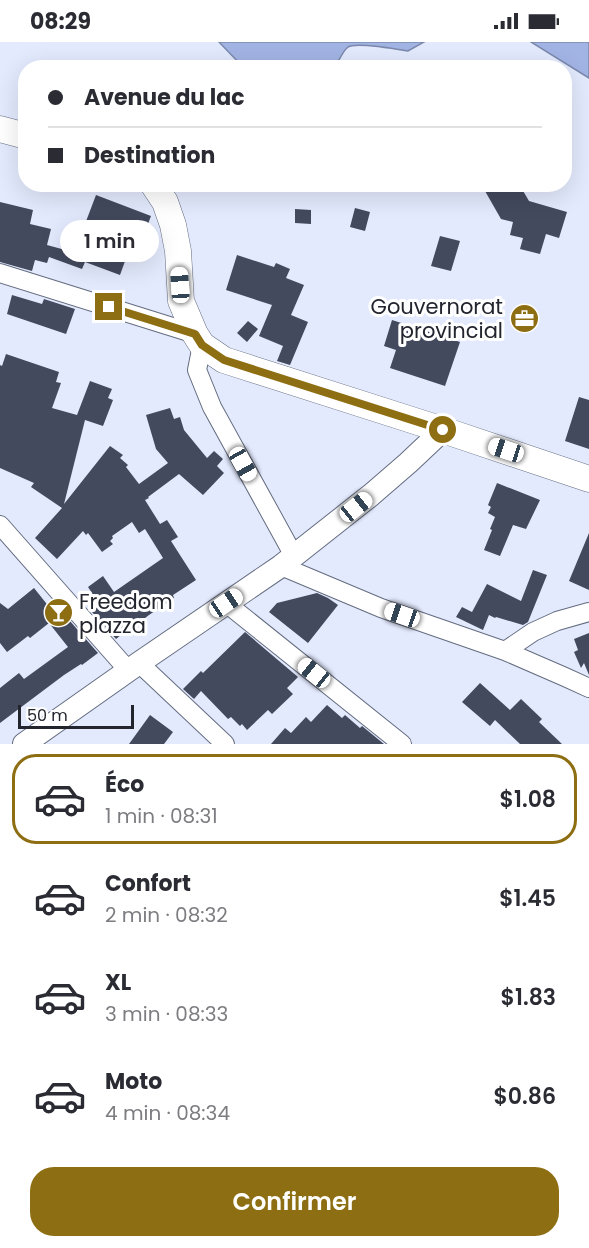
<!DOCTYPE html>
<html lang="fr">
<head>
<meta charset="utf-8">
<style>
  body { margin:0; font-family:Poppins,sans-serif; background:#f2f2f3; color:#2b2b33; height:100vh; display:flex; flex-direction:column; font-size:22px; white-space:nowrap }
  * { box-sizing:border-box; margin:0 }
  p { font-size:20px; color:#7c7c81 }
  .icon { flex:none; width:33px; height:33px; fill:none; stroke:currentColor; stroke-width:2; stroke-linecap:round; stroke-linejoin:round }
  .map { position:relative; height:702px; overflow:hidden }
  .drawer { display:flex; flex-direction:column; background:#fff; flex:1 }
  .drawer>* { flex:none }
  .top-card { position:absolute; left:18px; top:18px; width:554px; height:132px; border-radius:24px; box-shadow:0 6px 24px #0002; display:grid; align-content:center; height:132px; padding:0 30px; background:#fff }
  .scale { position:absolute; left:18px; bottom:15px; width:116px; box-sizing:border-box; padding-left:6px; border:3px solid #22252e; border-top:0; font-size:16px; line-height:21px; white-space:nowrap; color:#22252e; -webkit-text-stroke:4px #fff; paint-order:stroke }
  .end { position:absolute; width:27px; height:27px; margin:-14px; border:8px solid #8e6e12; background:#fff; box-shadow:0 0 0 3px #fff }
  .from { border-radius:50% }
  .bubble { position:absolute; height:42px; border-radius:21px; background:#fff; box-shadow:0 6px 24px #0002; font-size:20px; font-weight:600; line-height:42px; text-align:center }
  .car { position:absolute; width:18px; height:36px; margin:-18px -9px; border-radius:8px; box-shadow:0 0 4px 2px #0007; background:linear-gradient(#fff 24%,#345 0 40%,#fff 0 76%,#345 0 86%,#fff 0) }
  .top-card b { display:flex; align-items:center; gap:21px; height:57px; font-size:22px }
  .top-card b+b { border-top:2px solid #e1e1e2 }
  .top-card i { width:15px; height:15px; background:#2b2b33 }
  ul { padding:10px 0 0; list-style:none }
  li { display:flex; align-items:center; gap:18px; height:90px; margin:0 12px 9px; padding:0 18px; border:3px solid transparent; border-radius:24px }
  li div { flex:1 }
  li b { display:block; font-size:22px }
  li em { font-style:normal; font-weight:600 }
  li.active { border-color:#8e6e12 }
  li>.icon { width:54px; height:54px; stroke-width:1.5 }
  .action { display:flex; gap:12px; margin-top:auto; padding:12px 30px }
  .action a { flex:1; height:69px; border-radius:24px; background:#8e6e12; color:#fff; font-size:24px; font-weight:600; line-height:69px; text-align:center }
  .status { display:flex; justify-content:space-between; align-items:center; height:42px; padding:0 30px; background:#fff; direction:ltr }
  .status svg { height:16px; fill:currentColor }
  .map>svg:first-child { display:block }
  .water { fill:#a2b4e4; stroke:#7c89ad; stroke-width:1.5 }
  .building { fill:#434a5d }
  .lines { fill:none; stroke-linecap:round; stroke-linejoin:round }
  .minor-casing { stroke:#646c80; stroke-width:20 }
  .tertiary-casing { stroke:#646c80; stroke-width:24 }
  .secondary-casing { stroke:#646c80; stroke-width:27 }
  .minor { stroke:#fff; stroke-width:18 }
  .tertiary { stroke:#fff; stroke-width:22 }
  .secondary { stroke:#fff; stroke-width:26 }
  .route { stroke:#8e6e12; stroke-width:8 }
  .labels { text-anchor:middle; dominant-baseline:central; stroke-width:6; stroke-linejoin:round; paint-order:stroke }
  .poi-label { font-size:21px; fill:#22252e; stroke:#fff; text-anchor:end }
</style>
</head>
<body>
<div class="status"><b>08:29</b><svg viewBox="0 0 49 12"><path d="M0 12V9h3v3zM5 12V6h3v6zM10 12V3h3v9zM15 12V0h3v12zM26 1h20v11H26zM47 4h2v5h-2z"/></svg></div>
<div class="map">
<svg width="589" height="702" viewBox="0 0 589 702">
  <rect width="100%" height="100%" fill="#e3eafd"/>
  <path class="water" d="M219,0h205l-16,9c-12,-2 -52,-9 -60,-4 -6,5 -9,14 -13,20l-91,1z
    M531,0h58v36z"/>
  <path class="building" d="M481,142h38l10,17 38,11 -8,26 -13,-4 -6,20 -20,-5 3,-11 -13,-3 3,-13 -12,-3z
    M96,153l55,21 -11,29 -8,-3 -12,33 -35,-13 -3,7 -33,-12 -2,6 -12,-3 -3,11 -32,-9v-60l33,8 -3,14 21,5 -4,16 22,6 10,-28 6,1z
    M355,166l15,4 -5,19 -15,-4z
    M295,167l16,1v14l-16,-1z
    M440,194l20,5 -9,30 -20,-5z
    M237,213l37,12 2,-4 14,6 -4,9 18,7 -13,30 17,7 -18,43 -13,-4 6,-15 -24,-10 13,-31 -46,-15z
    M12,253l30,9 2,-5 31,10 -9,25 -59,-20z
    M392,278l68,22 -15,44 -55,-18 6,-18 -12,-4z
    M248,279l10,8 -11,13 -10,-9z
    M6,312l53,18 -3,10 5,1 -9,25 25,7 13,-34 22,8 -4,9 5,2 -10,26 -18,-6 -21,84 46,-58 13,9 -3,3 8,7 -2,2 13,17 29,-21 -12,-14 -10,-34 24,-7 4,11 6,-2 4,13 23,28 7,-7 9,8 -6,7 7,7 -21,22 -24,-21 -31,23 1,1 -4,2 15,24 7,-4 11,17 -7,4 25,39 -23,15 1,3 -25,17 -26,20 -1,-1 -6,5 -24,-27 8,-7 -12,-18 15,-11 11,16 49,-34 -18,-29 -6,4 -7,-11 -20,14 1,2 -3,3 3,3 -11,8 -14,-19 -2,2 -3,-4 -26,28 -22,-21 27,-30 -31,-21 3,-4 -34,-15v-103l2,1z
    M579,355l10,3v49l-24,-8z
    M497,441l43,17 -14,29 -13,-4 -13,31 -16,-6 8,-20 -2,-1 5,-12 -7,-4 3,-6 -3,-2z
    M589,491v57l-20,-9z
    M533,528l14,5 -19,47 -5,3 -27,-8 -1,1 -6,-3 -6,15 -27,-13 6,-10 10,5 15,-28 34,17z
    M34,546l16,20 5,-4 43,49 -16,12 -1,-1 -17,11 -64,48v-35l19,-15 5,6 44,-32 -19,-24 -19,15 -2,-2 -21,16 -7,-9v-40l8,6z
    M317,551l11,5 10,7 -30,38 -39,-31 8,-9z
    M245,590l53,45 -11,11 6,6 -21,20 -4,-4 -21,20 -5,-6 -2,2 -9,-9 -3,2 -27,-28 -7,8 -11,-10 18,-18 2,2z
    M589,591v42l-5,-12 -3,5 -7,-16 4,-2 -4,-11z
    M480,641l30,27 11,-11 21,20 -3,3 23,22h-42l-25,-24 -5,6 -28,-24z
    M327,663l15,13 3,-3 15,13 2,-2 22,18h-113l14,-16 6,5 15,-16 5,5z
    M150,673l23,17 -9,12h-35z"/>
  <g class="lines">
    <defs>
      <path id="minor" d="M0,231l195,61
        M202,303l-5,25 15,37 82,149
        M0,483l128,145
        M281,524l100,42 124,43 60,26 24,11
        M226,561l176,141
        M505,609l28,-19 24,-11 32,-9
        M139,621l86,81"/>
      <path id="tertiary" d="M24,702l115,-81 142,-97 90,-71 37,-32 35,-33"/>
      <path id="secondary" d="M0,87l26,7
        M153,142l12,18 8,23 5,26 3,50 14,33 7,11 22,15 219,70 146,49"/>
    </defs>
    <use href="#minor" class="minor-casing"/>
    <use href="#tertiary" class="tertiary-casing"/>
    <use href="#secondary" class="secondary-casing"/>
    <use href="#minor" class="minor"/>
    <use href="#tertiary" class="tertiary"/>
    <use href="#secondary" class="secondary"/>
  </g>
  <g class="lines">
    <path class="route" d="M109,265l86,27 7,11 22,15 219,70"/>
  </g>
  <defs>
    <symbol id="office-disc" viewBox="-11 -11 22 22"><circle r="9.5" fill="#8e6e12" stroke="#fff"/><path d="M-6-3h4V-5.5h4V-3h4V5H-6ZM-1-4.5V-3h2v-1.5ZM-6 0V1H6V0Z" fill="#fff"/></symbol>
    <symbol id="bar-disc" viewBox="-11 -11 22 22"><circle r="9.5" fill="#8e6e12" stroke="#fff"/><path d="M-6-5H6L.8 .8V4.5H3.5V6h-7V4.5H-.8V.8Z" fill="#fff"/></symbol>
  </defs>
  <g fill-rule="evenodd">
    <use href="#office-disc" x="508" y="260" width="33" height="33"/>
    <use href="#bar-disc" x="42" y="554" width="33" height="33"/>
  </g>
  <g class="labels">
    <g class="poi-label">
      <text x="503" y="264">Gouvernorat<tspan x="503" dy="24">provincial</tspan></text>
      <text x="79" y="559" text-anchor="start">Freedom<tspan x="79" dy="24">plazza</tspan></text>
    </g>
  </g>
</svg>
<div class="scale">50 m</div>
<i class="end from" style="left:443px;top:388px"></i>
<i class="end" style="left:109px;top:265px"></i>
<div class="bubble" style="left:60px;top:178px;width:99px">1 min</div>
<i class="car" style="left:180px;top:243px;rotate:356deg"></i>
<i class="car" style="left:506px;top:408px;rotate:288deg"></i>
<i class="car" style="left:243px;top:422px;rotate:151deg"></i>
<i class="car" style="left:356px;top:465px;rotate:51deg"></i>
<i class="car" style="left:226px;top:561px;rotate:56deg"></i>
<i class="car" style="left:402px;top:573px;rotate:289deg"></i>
<i class="car" style="left:314px;top:631px;rotate:309deg"></i>
<div class="top-card">
<b><i class="from"></i>Avenue du lac</b>
<b><i></i>Destination</b>
</div>
</div>
<section class="drawer">
<ul>
<li class="active"><svg class="icon" aria-label="car" viewBox="0 0 24 24"><path d="M5 17H2v-5l4-1 3-4h7l3 4 3 1v5h-3M9 17h6M6 11h13"/><circle cx="7" cy="17" r="2"/><circle cx="17" cy="17" r="2"/></svg><div><b>Éco</b><p>1 min · 08:31</p></div><em>$1.08</em></li>
<li><svg class="icon" aria-label="car" viewBox="0 0 24 24"><path d="M5 17H2v-5l4-1 3-4h7l3 4 3 1v5h-3M9 17h6M6 11h13"/><circle cx="7" cy="17" r="2"/><circle cx="17" cy="17" r="2"/></svg><div><b>Confort</b><p>2 min · 08:32</p></div><em>$1.45</em></li>
<li><svg class="icon" aria-label="car" viewBox="0 0 24 24"><path d="M5 17H2v-5l4-1 3-4h7l3 4 3 1v5h-3M9 17h6M6 11h13"/><circle cx="7" cy="17" r="2"/><circle cx="17" cy="17" r="2"/></svg><div><b>XL</b><p>3 min · 08:33</p></div><em>$1.83</em></li>
<li><svg class="icon" aria-label="car" viewBox="0 0 24 24"><path d="M5 17H2v-5l4-1 3-4h7l3 4 3 1v5h-3M9 17h6M6 11h13"/><circle cx="7" cy="17" r="2"/><circle cx="17" cy="17" r="2"/></svg><div><b>Moto</b><p>4 min · 08:34</p></div><em>$0.86</em></li>
</ul>
<div class="action"><a>Confirmer</a></div>
</section>
</body>
</html>
